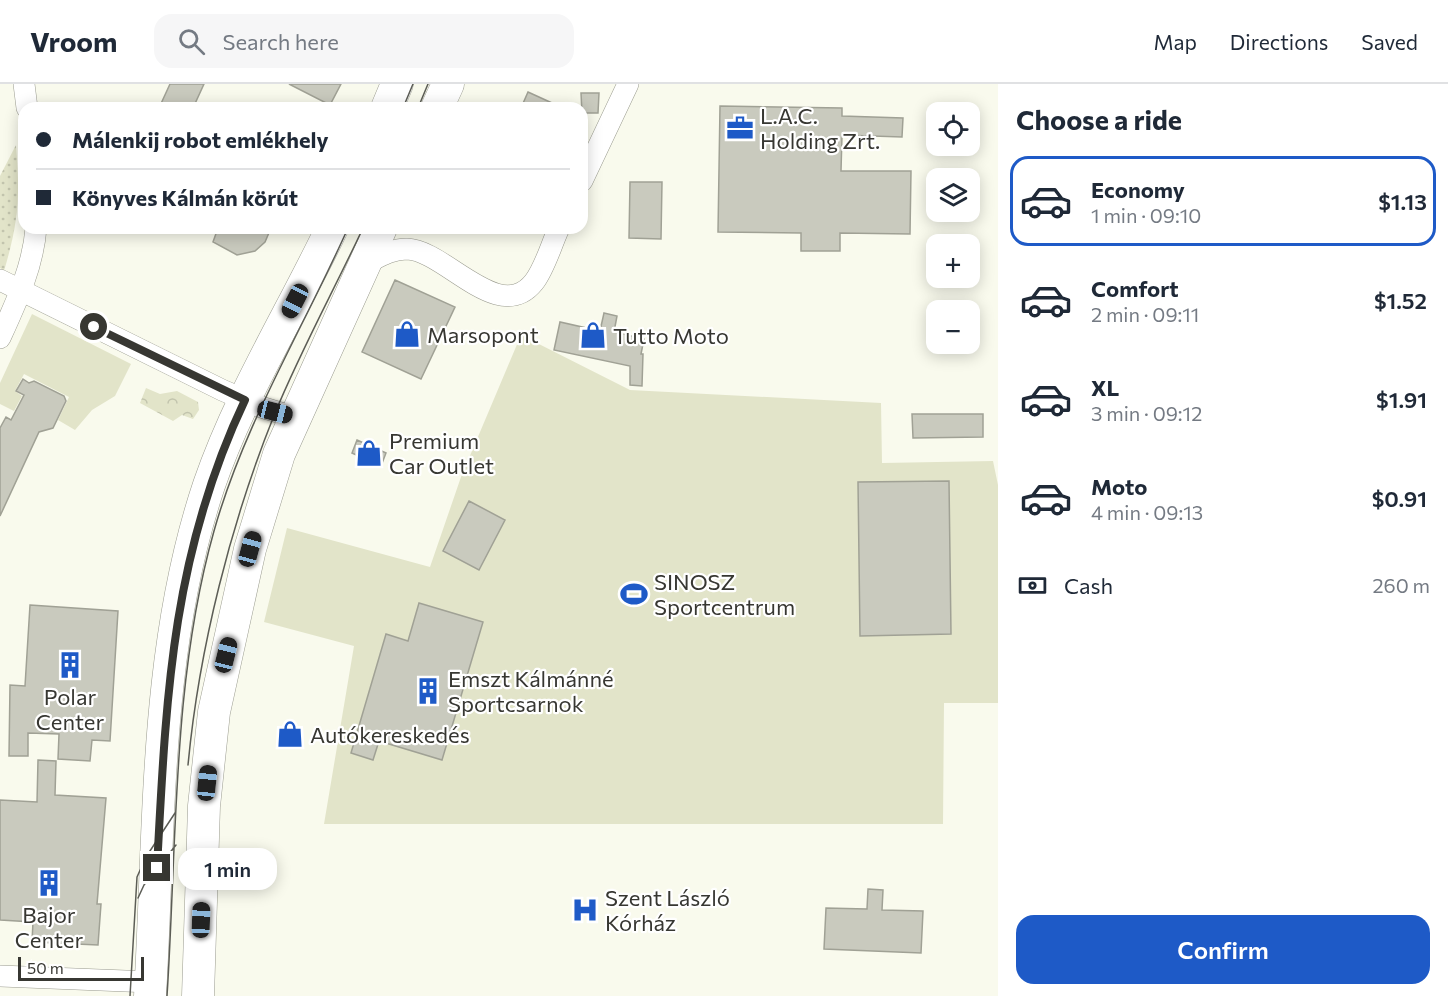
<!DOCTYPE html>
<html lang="en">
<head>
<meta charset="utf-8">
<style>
  body { margin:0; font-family:Commissioner,sans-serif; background:#f6f6f7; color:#1f2937; height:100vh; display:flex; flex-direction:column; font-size:22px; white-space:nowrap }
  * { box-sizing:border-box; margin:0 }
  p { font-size:20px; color:#747a83 }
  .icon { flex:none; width:33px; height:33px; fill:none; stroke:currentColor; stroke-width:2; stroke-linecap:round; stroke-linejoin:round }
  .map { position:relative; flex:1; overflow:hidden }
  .drawer { display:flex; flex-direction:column; background:#fff; width:450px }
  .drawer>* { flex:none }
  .top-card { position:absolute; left:18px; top:18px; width:570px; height:132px; border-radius:18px; box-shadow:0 3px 15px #0003; display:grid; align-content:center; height:132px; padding:0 18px; background:#fff }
  .buttons { position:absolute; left:926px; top:18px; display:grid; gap:12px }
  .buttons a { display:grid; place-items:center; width:54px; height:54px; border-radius:12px; background:#fff; box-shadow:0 3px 15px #0003; font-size:30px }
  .scale { position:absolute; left:18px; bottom:15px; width:126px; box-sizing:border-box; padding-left:6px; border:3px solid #373732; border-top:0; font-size:16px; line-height:21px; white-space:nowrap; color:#373732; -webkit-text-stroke:4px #fff; paint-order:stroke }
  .end { position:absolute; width:27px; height:27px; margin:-14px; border:8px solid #373732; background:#fff; box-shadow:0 0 0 3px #fff }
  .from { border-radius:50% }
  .bubble { position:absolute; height:42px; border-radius:18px; background:#fff; box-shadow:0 3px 15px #0003; font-size:20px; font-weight:600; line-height:42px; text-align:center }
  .car { position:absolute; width:18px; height:36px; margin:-18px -9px; border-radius:8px; box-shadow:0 0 4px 2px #0007; background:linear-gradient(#222 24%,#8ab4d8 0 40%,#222 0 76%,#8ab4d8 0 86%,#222 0) }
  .top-card b { display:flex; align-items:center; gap:21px; height:57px; font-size:22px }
  .top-card b+b { border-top:2px solid #e0e1e3 }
  .top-card i { width:15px; height:15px; background:#1f2937 }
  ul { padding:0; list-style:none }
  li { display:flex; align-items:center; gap:18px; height:90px; margin:0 12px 9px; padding:0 6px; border:3px solid transparent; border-radius:18px }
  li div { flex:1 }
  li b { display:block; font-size:22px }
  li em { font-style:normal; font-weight:600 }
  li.selected { border-color:#1e5ac7 }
  li>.icon { width:54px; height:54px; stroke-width:1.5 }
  h2 { padding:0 18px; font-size:27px; line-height:72px }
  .pay { display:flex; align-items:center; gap:15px; height:66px; padding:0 18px; font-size:22px }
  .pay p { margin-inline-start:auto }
  .primary-button { display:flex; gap:12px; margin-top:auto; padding:12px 18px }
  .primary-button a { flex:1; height:69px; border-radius:18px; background:#1e5ac7; color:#fff; font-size:24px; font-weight:600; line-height:69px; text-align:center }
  header { display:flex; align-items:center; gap:36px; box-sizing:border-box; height:84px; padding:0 30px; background:#fff; border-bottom:2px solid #e0e1e3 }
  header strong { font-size:28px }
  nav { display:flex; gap:33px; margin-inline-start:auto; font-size:21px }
  .search { width:420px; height:54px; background:#f6f6f7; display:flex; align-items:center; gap:15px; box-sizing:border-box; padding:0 21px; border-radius:18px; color:#747a83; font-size:22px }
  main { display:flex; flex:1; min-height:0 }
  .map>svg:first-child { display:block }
  .grass { fill:url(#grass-dots) }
  .forest { fill:url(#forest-crowns) }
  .park { fill:#e2e4c9 }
  .building { fill:#c9cabe; stroke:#a0a195; stroke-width:1.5 }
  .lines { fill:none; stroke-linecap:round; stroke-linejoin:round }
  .street-casing { stroke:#9a9b8f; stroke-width:22 }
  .primary-casing { stroke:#9a9b8f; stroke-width:33 }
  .street { stroke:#fff; stroke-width:21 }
  .primary { stroke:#fff; stroke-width:32 }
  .tram { stroke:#5c5d56; stroke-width:1.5 }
  .route { stroke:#373732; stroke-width:8 }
  .labels { text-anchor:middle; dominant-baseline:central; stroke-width:4.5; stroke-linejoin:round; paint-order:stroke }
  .poi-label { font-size:22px; fill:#373732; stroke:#fff; text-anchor:start }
</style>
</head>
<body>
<header>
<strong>Vroom</strong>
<div class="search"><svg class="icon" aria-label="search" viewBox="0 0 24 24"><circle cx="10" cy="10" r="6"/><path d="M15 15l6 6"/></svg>Search here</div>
<nav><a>Map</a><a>Directions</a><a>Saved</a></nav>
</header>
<main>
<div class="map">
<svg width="998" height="912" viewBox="0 0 998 912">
  <defs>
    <pattern id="grass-dots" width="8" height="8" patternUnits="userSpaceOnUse" patternTransform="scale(1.5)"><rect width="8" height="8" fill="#e2e4c9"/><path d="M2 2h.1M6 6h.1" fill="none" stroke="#c2c4ad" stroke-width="1.8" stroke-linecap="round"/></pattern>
    <pattern id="forest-crowns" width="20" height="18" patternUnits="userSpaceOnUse" patternTransform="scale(1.5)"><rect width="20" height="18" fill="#e2e4c9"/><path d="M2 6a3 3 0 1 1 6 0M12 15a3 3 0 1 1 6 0" fill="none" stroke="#c2c4ad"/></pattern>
  </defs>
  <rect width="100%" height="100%" fill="#f9faed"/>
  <path class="grass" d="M16,61c4,52 3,75 -12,126l-4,-3v-92z"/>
  <path class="forest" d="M146,304l14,6 17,-3 21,11 1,8 -6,9 -11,-4 -9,6 -33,-18z"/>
  <path class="park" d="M32,230l99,50 -16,32 -23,14 -17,20 -17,-10 11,-23 -45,-23 -9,17 7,5 -8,15 -14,-7v-21z
    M521,251l109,55 251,13 1,60 111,-2 5,24v218h-54l-1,121h-619l30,-178 -90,-24 23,-94 143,39 31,-90z"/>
  <path class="building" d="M170,0h34l-11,24h-34z
    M289,0h52l-11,21z
    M528,8l35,16h-42z
    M581,9h18l-1,20h-16z
    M720,22l122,2v8l61,2 -1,19 -60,-2 -1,36h70l-1,63 -70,-1v18h-39v-18l-83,-1z
    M630,98h32l-1,57 -32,-1z
    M218,144h53l-6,14 -10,9 -18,4 -24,-13z
    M395,196l60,27 -34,72 -59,-27z
    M604,229l13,3 -3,16 30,7 -3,15h2l-1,32 -12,-1v-19l-76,-16 6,-28 40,9z
    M23,295l6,4 5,-2 30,15 2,5 -13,27 -14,4 -39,84v-88l6,-11 5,3 13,-25 -8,-4z
    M912,330h71v23l-70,1z
    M357,356l29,13 -5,13 -29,-13z
    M949,397l2,153 -91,2 -2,-154z
    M469,417l36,19 -26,50 -36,-19z
    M419,519l64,19 -41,138 -63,-19 -6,19 -22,-7 35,-119 22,7z
    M30,521l88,6 -8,130 -18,-1 -2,21 -32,-2 1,-25 -31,-1v23h-19l1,-71 15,1z
    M38,676l18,1 -1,34 51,3 -9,106h4l-3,41 -66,-3 1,-20 -33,-2v-120l37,2z
    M868,805l15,1 -1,20 41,1 -2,42 -97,-4 2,-41 41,1z"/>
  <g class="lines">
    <defs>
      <path id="street" d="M24,0l3,24
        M582,97l46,-97
        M365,180c14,-7 26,-15 42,-15 38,1 92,77 127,33 11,-14 17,-37 25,-54
        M0,196l222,110 39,17 33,10
        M0,254c16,-35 33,-71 36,-110
        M0,892l151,6"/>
      <path id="primary" d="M387,24l10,-24
        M437,24l11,-24
        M150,912c10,-170 4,-347 59,-511 31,-90 82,-171 123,-257
        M198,912l6,-190 10,-94 36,-163 29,-95 102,-226"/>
    </defs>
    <use href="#street" class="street-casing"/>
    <use href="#primary" class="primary-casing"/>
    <use href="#street" class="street"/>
    <use href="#primary" class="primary"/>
    <path class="tram" d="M403,24l10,-24
      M418,24l10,-24
      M188,681c11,-117 43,-243 87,-352 26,-63 59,-123 88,-185
      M138,814l6,-13 32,-40
      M130,912l7,-119 9,-20 29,-44
      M167,912c10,-153 5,-317 47,-465 30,-107 89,-202 134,-303"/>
  </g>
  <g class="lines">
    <path class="route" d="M94,243l151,73c-74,156 -79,300 -88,468"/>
  </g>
  <defs>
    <symbol id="office-bare" viewBox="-9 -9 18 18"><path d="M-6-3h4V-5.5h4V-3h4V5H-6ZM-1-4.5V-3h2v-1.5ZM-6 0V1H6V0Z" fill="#1e5ac7" stroke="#fff" stroke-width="2.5" paint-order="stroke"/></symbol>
    <symbol id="shop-bare" viewBox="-9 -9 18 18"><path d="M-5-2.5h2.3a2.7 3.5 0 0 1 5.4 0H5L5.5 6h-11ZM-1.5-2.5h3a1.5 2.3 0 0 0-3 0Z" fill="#1e5ac7" stroke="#fff" stroke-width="2.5" paint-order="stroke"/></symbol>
    <symbol id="stadium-bare" viewBox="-9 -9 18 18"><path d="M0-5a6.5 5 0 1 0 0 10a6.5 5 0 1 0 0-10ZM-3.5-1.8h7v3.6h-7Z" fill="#1e5ac7" stroke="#fff" stroke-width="2.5" paint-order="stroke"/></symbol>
    <symbol id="building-bare" viewBox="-9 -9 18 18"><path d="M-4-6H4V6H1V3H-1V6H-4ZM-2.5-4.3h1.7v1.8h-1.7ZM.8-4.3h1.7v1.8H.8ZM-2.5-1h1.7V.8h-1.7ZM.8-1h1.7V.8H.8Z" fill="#1e5ac7" stroke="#fff" stroke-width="2.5" paint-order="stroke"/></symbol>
    <symbol id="hospital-bare" viewBox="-9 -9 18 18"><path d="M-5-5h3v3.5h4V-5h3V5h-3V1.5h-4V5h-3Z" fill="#1e5ac7" stroke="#fff" stroke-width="2.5" paint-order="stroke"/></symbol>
  </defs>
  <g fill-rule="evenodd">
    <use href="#office-bare" x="721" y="25" width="38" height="38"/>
    <use href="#shop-bare" x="388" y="231" width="38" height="38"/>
    <use href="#shop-bare" x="574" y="232" width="38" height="38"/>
    <use href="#shop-bare" x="350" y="350" width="38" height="38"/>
    <use href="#stadium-bare" x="615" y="491" width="38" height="38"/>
    <use href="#building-bare" x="51" y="562" width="38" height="38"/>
    <use href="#building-bare" x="409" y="588" width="38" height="38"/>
    <use href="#shop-bare" x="271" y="631" width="38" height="38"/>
    <use href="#building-bare" x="30" y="780" width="38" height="38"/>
    <use href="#hospital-bare" x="566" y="807" width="38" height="38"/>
  </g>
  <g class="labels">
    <g class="poi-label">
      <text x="760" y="31">L.A.C.<tspan x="760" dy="25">Holding Zrt.</tspan></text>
      <text x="427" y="250">Marsopont</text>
      <text x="613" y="251">Tutto Moto</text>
      <text x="389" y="356">Premium<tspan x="389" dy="25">Car Outlet</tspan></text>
      <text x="654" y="497">SINOSZ<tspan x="654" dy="25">Sportcentrum</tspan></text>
      <text x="448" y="594">Emszt Kálmánné<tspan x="448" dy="25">Sportcsarnok</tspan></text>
      <text x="70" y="612" text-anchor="middle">Polar<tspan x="70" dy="25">Center</tspan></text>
      <text x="310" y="650">Autókereskedés</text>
      <text x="605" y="813">Szent László<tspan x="605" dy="25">Kórház</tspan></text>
      <text x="49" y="830" text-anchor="middle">Bajor<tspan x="49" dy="25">Center</tspan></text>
    </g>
  </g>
</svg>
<div class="buttons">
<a><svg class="icon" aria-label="locate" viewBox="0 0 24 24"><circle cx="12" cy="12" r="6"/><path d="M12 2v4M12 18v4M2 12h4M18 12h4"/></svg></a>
<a><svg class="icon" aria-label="layers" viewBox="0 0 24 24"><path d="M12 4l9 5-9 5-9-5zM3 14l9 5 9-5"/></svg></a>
<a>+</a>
<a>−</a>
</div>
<div class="scale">50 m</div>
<i class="end from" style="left:94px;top:243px"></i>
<i class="end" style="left:157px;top:784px"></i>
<div class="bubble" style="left:178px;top:764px;width:99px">1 min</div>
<i class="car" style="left:295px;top:217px;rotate:207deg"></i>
<i class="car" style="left:275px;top:328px;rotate:104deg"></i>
<i class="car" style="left:250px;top:465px;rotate:15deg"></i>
<i class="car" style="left:226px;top:571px;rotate:14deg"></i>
<i class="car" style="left:207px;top:699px;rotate:6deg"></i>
<i class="car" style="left:201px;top:836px;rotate:2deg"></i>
<div class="top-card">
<b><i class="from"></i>Málenkij robot emlékhely</b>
<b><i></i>Könyves Kálmán körút</b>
</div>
</div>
<section class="drawer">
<h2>Choose a ride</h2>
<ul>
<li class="selected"><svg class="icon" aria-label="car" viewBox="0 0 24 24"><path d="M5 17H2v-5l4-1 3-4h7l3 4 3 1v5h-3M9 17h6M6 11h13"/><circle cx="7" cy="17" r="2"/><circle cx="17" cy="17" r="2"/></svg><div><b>Economy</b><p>1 min · 09:10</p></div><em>$1.13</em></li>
<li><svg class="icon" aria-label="car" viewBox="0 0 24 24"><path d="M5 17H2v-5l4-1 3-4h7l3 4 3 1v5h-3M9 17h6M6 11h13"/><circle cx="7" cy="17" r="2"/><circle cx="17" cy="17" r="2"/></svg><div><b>Comfort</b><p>2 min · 09:11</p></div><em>$1.52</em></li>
<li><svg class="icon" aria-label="car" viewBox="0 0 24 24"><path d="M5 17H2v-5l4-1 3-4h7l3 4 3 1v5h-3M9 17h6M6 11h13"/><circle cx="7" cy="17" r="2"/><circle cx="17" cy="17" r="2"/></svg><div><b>XL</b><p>3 min · 09:12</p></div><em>$1.91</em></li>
<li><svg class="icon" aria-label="car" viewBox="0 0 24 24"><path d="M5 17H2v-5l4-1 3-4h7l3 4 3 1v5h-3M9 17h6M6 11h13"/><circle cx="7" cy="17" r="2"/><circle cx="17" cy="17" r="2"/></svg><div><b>Moto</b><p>4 min · 09:13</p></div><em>$0.91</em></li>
</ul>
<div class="pay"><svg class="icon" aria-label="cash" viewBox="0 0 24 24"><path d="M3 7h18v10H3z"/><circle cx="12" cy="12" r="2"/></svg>Cash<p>260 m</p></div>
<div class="primary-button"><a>Confirm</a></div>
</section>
</main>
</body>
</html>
